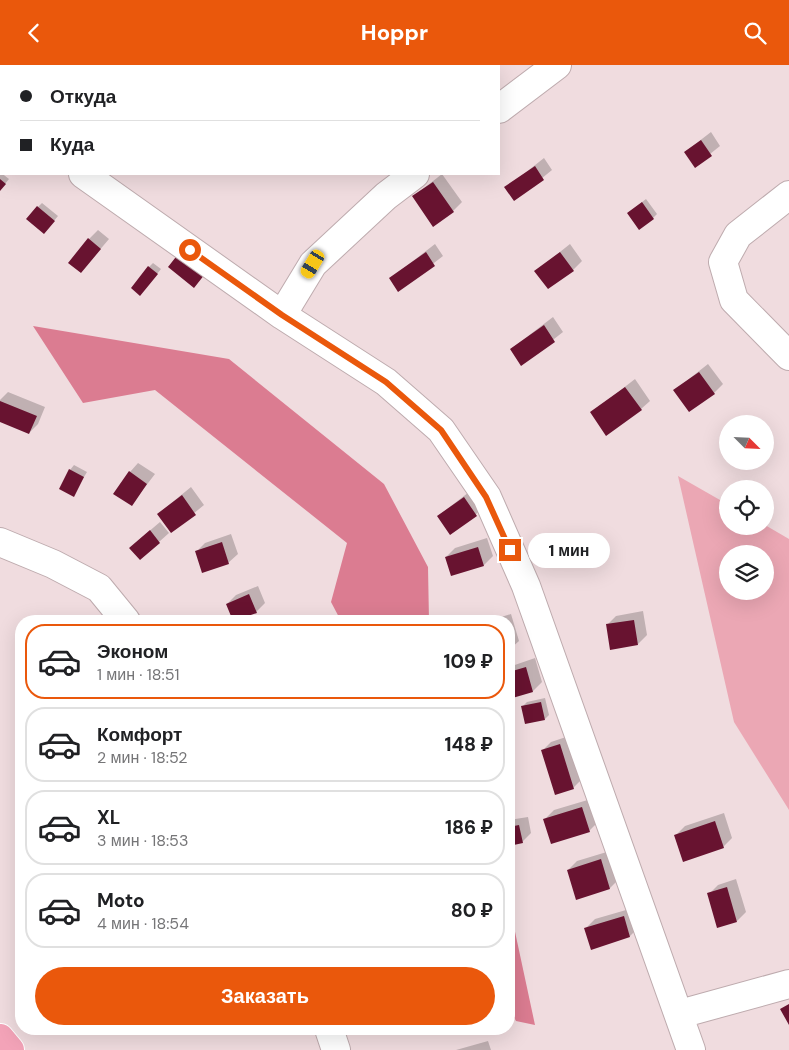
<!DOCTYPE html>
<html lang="ru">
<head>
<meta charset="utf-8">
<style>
  body { margin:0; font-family:"DM Sans",sans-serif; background:#f2f2f2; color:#202124; height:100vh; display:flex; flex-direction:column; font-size:19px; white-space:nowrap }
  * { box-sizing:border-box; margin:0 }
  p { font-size:16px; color:#757577 }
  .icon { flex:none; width:28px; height:28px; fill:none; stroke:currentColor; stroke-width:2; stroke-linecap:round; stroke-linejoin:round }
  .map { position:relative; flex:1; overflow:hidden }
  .side { position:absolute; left:15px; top:550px; width:500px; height:420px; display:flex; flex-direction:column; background:#fff; border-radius:20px; box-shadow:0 5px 20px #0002 }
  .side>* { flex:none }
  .banner { position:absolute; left:0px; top:0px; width:500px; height:110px; box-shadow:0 5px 20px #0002; display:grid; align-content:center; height:110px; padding:0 20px; background:#fff }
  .needle { width:32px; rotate:114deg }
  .buttons { position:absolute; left:719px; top:350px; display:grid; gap:10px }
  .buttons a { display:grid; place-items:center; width:55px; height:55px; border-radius:50%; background:#fff; box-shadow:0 5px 20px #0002; font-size:25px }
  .end { position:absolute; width:22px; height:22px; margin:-11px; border:6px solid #ea580c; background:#fff; box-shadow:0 0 0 2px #fff }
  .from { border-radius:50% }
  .bubble { position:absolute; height:35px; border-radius:18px; background:#fff; box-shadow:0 5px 20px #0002; font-size:16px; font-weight:800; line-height:35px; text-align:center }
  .car { position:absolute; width:15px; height:30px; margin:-15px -8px; border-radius:6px; box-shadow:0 0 4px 1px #0007; background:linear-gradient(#f5c518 24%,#345 0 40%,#f5c518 0 76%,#345 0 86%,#f5c518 0) }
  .banner b { display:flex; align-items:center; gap:18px; height:48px; font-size:19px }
  .banner b+b { border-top:1px solid #e0e0e0 }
  .banner i { width:12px; height:12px; background:#202124 }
  ul { padding:9px 0 0; list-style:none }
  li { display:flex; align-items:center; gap:15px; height:75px; margin:0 10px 8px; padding:0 10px; border:2px solid #e0e0e0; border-radius:20px }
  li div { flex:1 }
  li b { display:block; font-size:19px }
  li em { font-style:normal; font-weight:800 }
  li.current { border-color:#ea580c }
  li>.icon { width:45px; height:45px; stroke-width:1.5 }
  .primary-button { display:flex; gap:10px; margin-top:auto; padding:10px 20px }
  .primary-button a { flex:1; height:58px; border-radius:30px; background:#ea580c; color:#fff; font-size:20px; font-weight:800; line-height:58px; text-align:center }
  header { display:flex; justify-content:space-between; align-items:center; height:65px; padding:0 20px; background:#ea580c; color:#fff; font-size:22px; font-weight:800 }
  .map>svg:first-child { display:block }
  .green { fill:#eba7b4; fill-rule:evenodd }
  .water { fill:#db7c91 }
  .shadow { fill:#0003 }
  .building { fill:#681330 }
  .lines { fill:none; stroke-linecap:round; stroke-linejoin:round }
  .minor-casing { stroke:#beabae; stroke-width:30 }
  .major-casing { stroke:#fff; stroke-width:30 }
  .minor { stroke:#fff; stroke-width:28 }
  .major { stroke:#f3a3b8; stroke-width:28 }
  .route { stroke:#ea580c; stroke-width:6 }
</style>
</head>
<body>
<header><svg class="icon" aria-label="back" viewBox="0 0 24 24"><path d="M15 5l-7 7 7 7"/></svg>Hoppr<svg class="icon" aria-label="search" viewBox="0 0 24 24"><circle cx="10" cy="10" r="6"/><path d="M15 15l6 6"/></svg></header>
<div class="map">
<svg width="789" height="985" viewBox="0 0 789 985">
  <rect width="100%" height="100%" fill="#f0dcdf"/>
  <path class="green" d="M678,411l49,28 1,22 37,-1 24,14v271l-55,-88zM728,489h37v37h-37z"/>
  <path class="water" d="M33,261l196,33 155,125 44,83 1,54h-88l-10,-19 16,-59 -192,-153 -72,13z
    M509,845l2,3 24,112 -19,-4 -7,-13z"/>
  <path class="shadow" d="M216,0h32l-32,1z
    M398,0h36l-37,1z
    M711,67l9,14 -25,20 -10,-14z
    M544,93l8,12 -37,30 -9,-12z
    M0,107l9,7 -9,11z
    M442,109l20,28 -9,9 -39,-15z
    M646,134l11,15 -4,4 -25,-5z
    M42,138l16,13 -10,12 -10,-21z
    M98,165l11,9 -28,33 8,-33z
    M435,179l8,12 -44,34 -8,-12z
    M570,179l12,17 -9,9 -37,1z
    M153,198l8,6 -17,21 5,-23z
    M553,252l10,15 -41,32 -11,-15z
    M708,299l15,20 -9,9 -39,-3z
    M635,314l15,22 -9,8 -50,4z
    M8,327l37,15 -7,17 -9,9 -29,-12v-21z
    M138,398l17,11 -23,30 -2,-32z
    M74,400l13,7 -14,23 -3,-25z
    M191,422l13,18 -33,27 -13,-18z
    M473,424l13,17 -35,28 -13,-18z
    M160,457l9,11 -29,26v-20z
    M231,469l7,20 -10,9 -32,-11 9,-9z
    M487,473l6,18 -9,9 -38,-8 9,-9z
    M258,521l7,17 -9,9 -22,9 -7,-17 9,-9z
    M643,546l4,24 -9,9 -31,-19 9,-9z
    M511,549l8,27 -10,9v-29h-21z
    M535,593l7,24 -9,9 -24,7v-31z
    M545,633l4,17 -4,4 -22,-13 4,-4z
    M569,671l13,43 -9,9 -31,-37 9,-9z
    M591,734l7,23 -9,9 -44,-12 9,-9z
    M724,748l8,25 -9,9 -47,-12 9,-9z
    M528,752l3,16 -9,9 -13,2v-24z
    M610,786l9,28 -9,9 -33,10 -9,-28 9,-9z
    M736,814l10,33 -9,9 -28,-27 9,-9z
    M633,843l6,19 -9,9 -38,12 -6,-20 9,-9z
    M488,976l3,9h-35z"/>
  <path class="building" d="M701,75l11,16 -17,12 -11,-16z
    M535,101l9,14 -30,21 -10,-14z
    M0,114l6,5 -6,7z
    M433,117l21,30 -21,15 -21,-31z
    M642,137l12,17 -15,11 -12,-17z
    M37,141l18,15 -11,13 -18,-15z
    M88,173l13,11 -20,24 -13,-10z
    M426,187l9,14 -37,26 -9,-14z
    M560,187l14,19 -26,18 -14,-18z
    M179,188l26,21 -11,14 -26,-21z
    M148,201l10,8 -18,22 -9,-8z
    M544,260l11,17 -34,24 -11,-17z
    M699,307l16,22 -26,18 -16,-22z
    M625,322l17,23 -36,26 -16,-24z
    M0,336l37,15 -8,18 -29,-12z
    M69,404l15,8 -10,20 -15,-8z
    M129,406l18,13 -15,22 -19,-12z
    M182,430l14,20 -25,18 -14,-19z
    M464,432l13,19 -27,19 -13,-19z
    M150,465l10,13 -20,17 -11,-12z
    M222,477l7,22 -27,9 -7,-22z
    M478,482l6,19 -33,10 -6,-19z
    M249,529l8,19 -24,8 -7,-17z
    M634,555l4,25 -28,5 -4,-26z
    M526,602l7,25 -24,7v-27z
    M541,637l4,18 -20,4 -4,-18z
    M560,679l14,45 -19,6 -14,-45z
    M582,742l8,25 -39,12 -8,-25z
    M715,756l9,27 -41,14 -9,-27z
    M519,760l4,18 -14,3v-19z
    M601,794l9,30 -34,11 -9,-30z
    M727,822l10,35 -20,6 -10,-35z
    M624,851l6,21 -39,13 -7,-22z
    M789,939v21l-9,-16z"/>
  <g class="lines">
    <defs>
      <path id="minor" d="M499,44l58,-44
        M0,50l1,1
        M83,109l199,141 104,67 55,48 46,67 39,89 165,464
        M789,130l-51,40 -15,27 11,38 55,56
        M282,250l31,-51 73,-68 29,-22
        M0,477l53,22 46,24 27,33
        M680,949l109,-30
        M329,964l7,21"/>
      <path id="major" d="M0,973l10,12"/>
    </defs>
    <use href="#minor" class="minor-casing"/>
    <use href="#major" class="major-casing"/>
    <use href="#minor" class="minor"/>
    <use href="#major" class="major"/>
  </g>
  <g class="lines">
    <path class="route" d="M190,185l92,65 104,67 55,48 45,67 24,53"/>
  </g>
</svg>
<div class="buttons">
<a><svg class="needle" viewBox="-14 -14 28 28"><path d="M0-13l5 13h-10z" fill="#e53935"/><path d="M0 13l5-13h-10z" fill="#757577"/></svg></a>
<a><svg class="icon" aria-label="locate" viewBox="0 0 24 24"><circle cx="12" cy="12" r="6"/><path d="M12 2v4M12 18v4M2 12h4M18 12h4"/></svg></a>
<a><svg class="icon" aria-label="layers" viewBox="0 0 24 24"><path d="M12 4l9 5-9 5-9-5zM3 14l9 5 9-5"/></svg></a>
</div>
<i class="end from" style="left:190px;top:185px"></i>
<i class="end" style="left:510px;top:485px"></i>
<div class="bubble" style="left:528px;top:468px;width:82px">1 мин</div>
<i class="car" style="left:313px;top:199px;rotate:211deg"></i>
<div class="banner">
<b><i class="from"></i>Откуда</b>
<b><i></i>Куда</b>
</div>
<section class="side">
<ul>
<li class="current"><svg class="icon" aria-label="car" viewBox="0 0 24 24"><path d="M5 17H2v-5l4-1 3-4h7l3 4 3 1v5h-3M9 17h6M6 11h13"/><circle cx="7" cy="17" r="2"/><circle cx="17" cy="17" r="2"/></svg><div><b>Эконом</b><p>1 мин · 18:51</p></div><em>109 ₽</em></li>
<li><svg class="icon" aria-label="car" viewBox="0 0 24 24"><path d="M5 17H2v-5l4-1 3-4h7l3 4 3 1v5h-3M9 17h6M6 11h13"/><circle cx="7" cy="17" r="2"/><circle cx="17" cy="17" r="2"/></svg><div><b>Комфорт</b><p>2 мин · 18:52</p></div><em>148 ₽</em></li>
<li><svg class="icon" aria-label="car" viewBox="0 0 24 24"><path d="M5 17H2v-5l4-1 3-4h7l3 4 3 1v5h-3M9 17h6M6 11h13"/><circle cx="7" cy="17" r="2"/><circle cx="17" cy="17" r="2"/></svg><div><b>XL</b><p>3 мин · 18:53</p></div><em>186 ₽</em></li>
<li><svg class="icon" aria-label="car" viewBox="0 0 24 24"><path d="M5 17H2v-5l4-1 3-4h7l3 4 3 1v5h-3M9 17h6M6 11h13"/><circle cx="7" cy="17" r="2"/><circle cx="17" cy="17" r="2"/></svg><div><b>Moto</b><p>4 мин · 18:54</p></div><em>80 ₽</em></li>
</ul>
<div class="primary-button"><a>Заказать</a></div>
</section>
</div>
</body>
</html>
